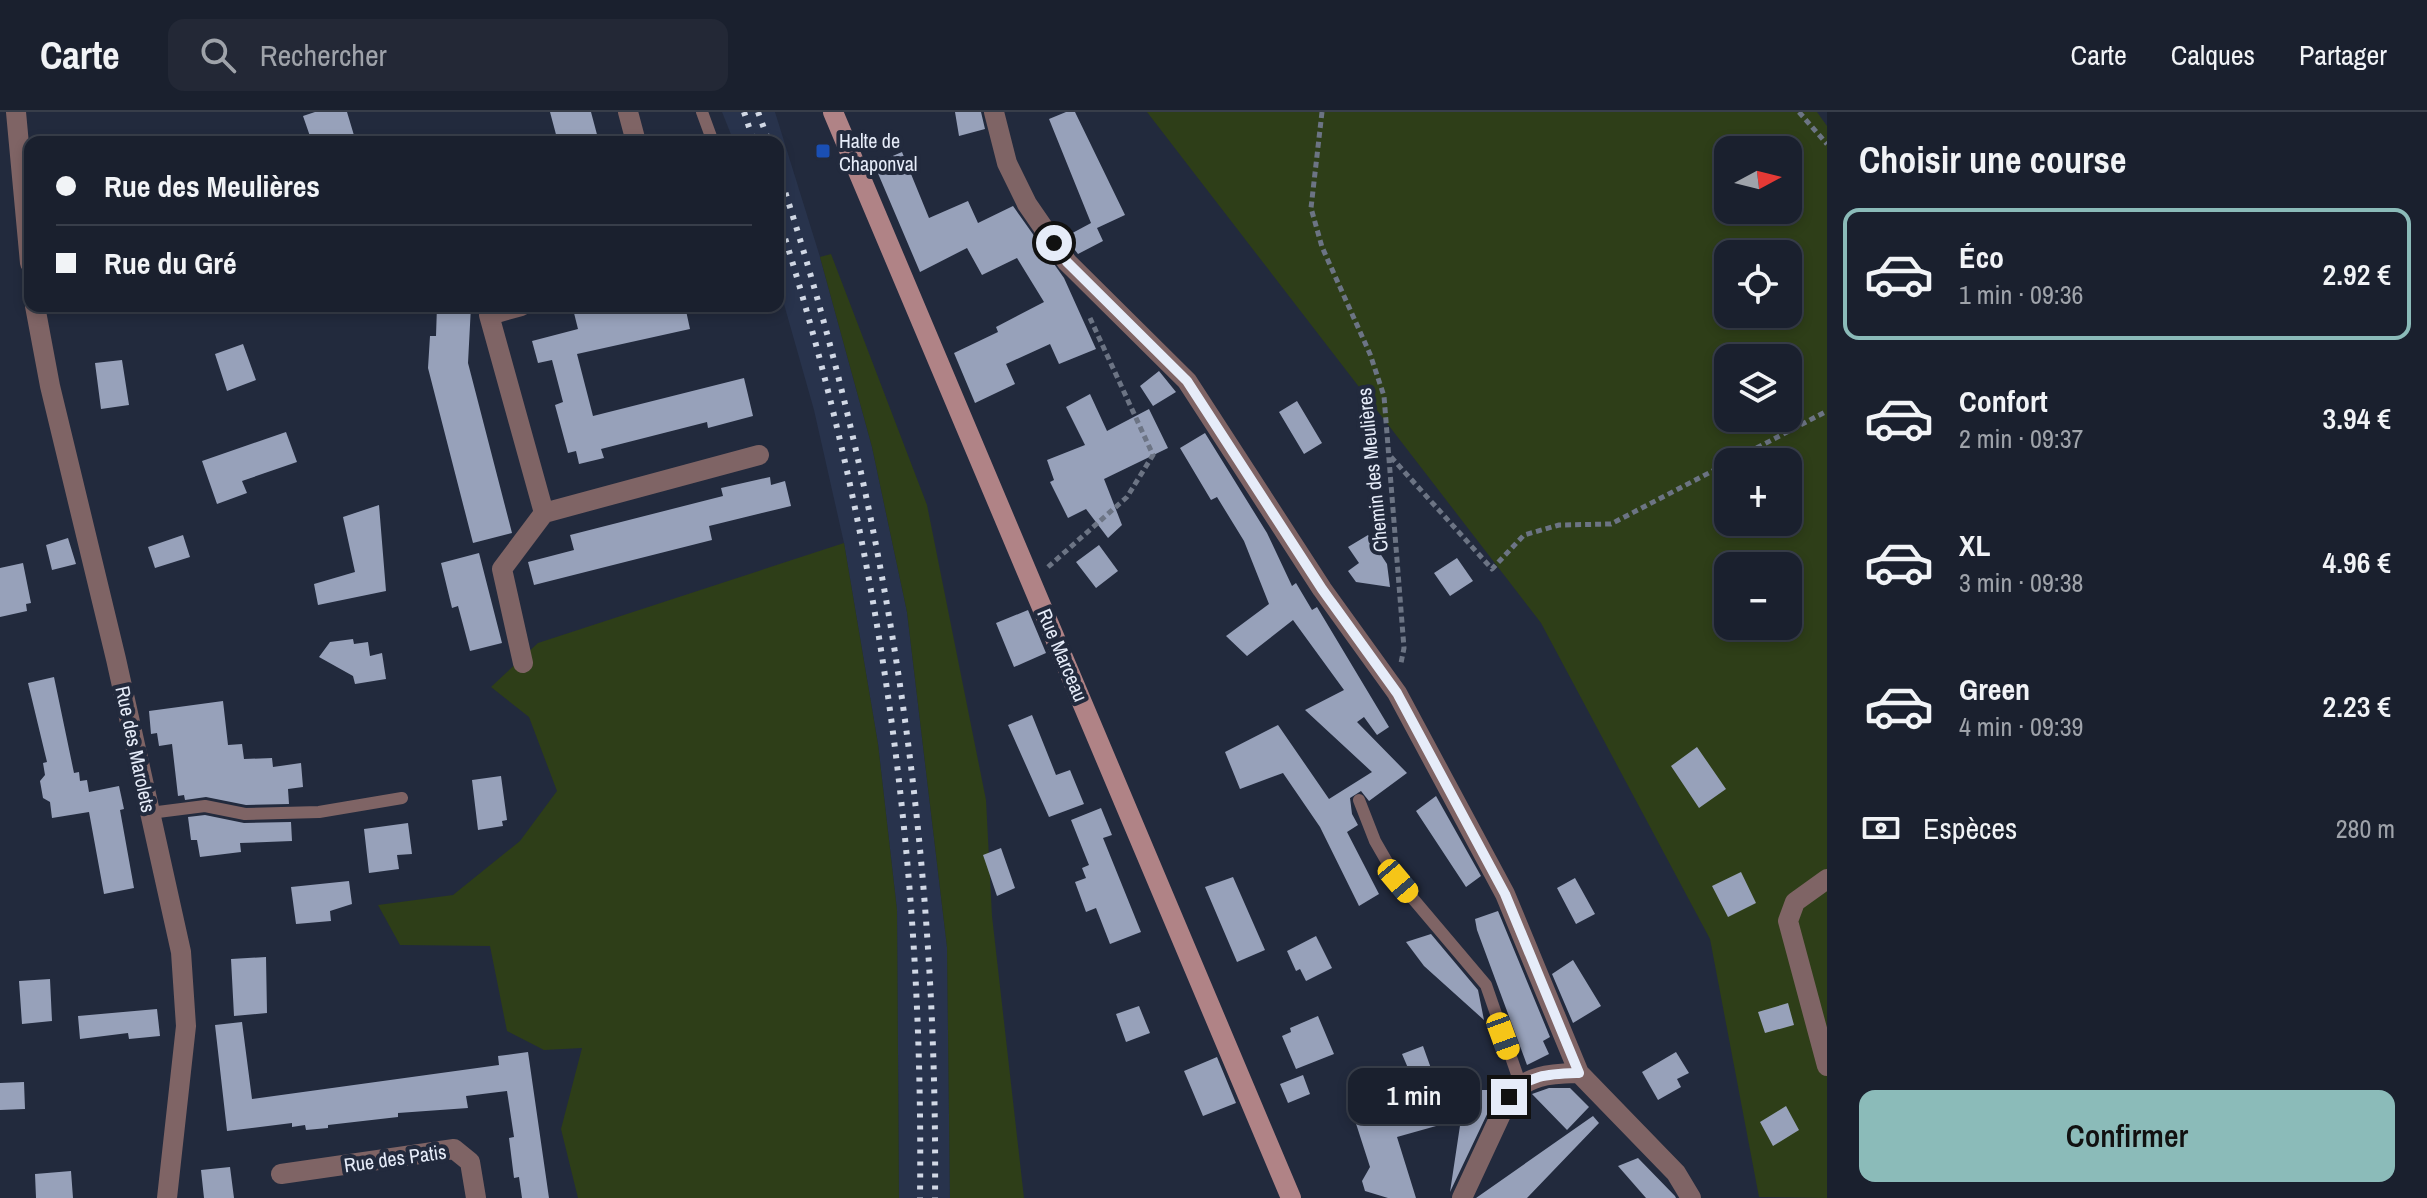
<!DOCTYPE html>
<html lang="fr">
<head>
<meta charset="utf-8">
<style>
  body { margin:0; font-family:"Archivo Narrow",sans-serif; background:#232836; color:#f1f3f6; height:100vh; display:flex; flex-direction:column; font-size:30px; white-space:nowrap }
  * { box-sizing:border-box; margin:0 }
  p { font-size:26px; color:#9fa3aa }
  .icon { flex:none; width:44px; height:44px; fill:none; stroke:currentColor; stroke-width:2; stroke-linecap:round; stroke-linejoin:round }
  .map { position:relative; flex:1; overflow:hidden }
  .sheet { display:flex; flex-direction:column; background:#1a202e; width:600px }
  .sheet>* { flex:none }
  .top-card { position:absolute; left:24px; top:24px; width:760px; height:176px; border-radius:16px; box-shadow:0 4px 12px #0003,0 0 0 2px #383e4a; display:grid; align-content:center; height:176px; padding:0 32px; background:#1a202e }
  .needle { width:52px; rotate:83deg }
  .fabs { position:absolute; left:1714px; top:24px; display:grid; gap:16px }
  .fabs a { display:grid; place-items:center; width:88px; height:88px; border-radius:16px; background:#1a202e; box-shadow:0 4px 12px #0003,0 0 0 2px #383e4a; font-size:40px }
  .end { position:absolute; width:36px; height:36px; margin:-18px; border:10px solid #e6ecf9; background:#111; box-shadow:0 0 0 4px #111 }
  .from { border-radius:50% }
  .bubble { position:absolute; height:56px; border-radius:16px; background:#1a202e; box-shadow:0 4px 12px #0003,0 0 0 2px #383e4a; font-size:26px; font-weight:600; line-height:56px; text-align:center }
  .car { position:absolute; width:24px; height:48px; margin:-24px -12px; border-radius:10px; box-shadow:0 0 6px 2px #0007; background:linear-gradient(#f5c518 24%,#345 0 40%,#f5c518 0 76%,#345 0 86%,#f5c518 0) }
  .top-card b { display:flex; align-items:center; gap:28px; height:76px; font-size:30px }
  .top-card b+b { border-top:2px solid #383e4a }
  .top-card i { width:20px; height:20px; background:#f1f3f6 }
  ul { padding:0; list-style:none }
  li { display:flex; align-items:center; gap:24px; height:132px; margin:0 16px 12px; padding:0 16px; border:4px solid transparent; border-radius:16px }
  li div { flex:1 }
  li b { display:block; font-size:30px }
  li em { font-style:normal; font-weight:600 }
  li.on { border-color:#8bbbb9 }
  li>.icon { width:72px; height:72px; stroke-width:1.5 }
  h2 { padding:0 32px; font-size:36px; line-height:96px }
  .pay { display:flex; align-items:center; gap:20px; height:88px; padding:0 32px; font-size:30px }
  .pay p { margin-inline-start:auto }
  .action { display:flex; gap:16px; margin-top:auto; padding:16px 32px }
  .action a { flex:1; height:92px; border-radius:16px; background:#8bbbb9; color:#111; font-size:32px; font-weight:600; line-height:92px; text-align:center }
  header { display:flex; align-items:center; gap:48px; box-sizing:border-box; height:112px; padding:0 40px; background:#1a202e; border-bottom:2px solid #383e4a }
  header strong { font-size:38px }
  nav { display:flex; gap:44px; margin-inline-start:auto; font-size:28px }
  .search { width:560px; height:72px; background:#232836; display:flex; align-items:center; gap:20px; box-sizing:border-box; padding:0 28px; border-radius:16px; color:#9fa3aa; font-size:30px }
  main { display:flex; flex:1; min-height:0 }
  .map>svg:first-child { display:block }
  .built { fill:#28334c }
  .green { fill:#2e3e18; fill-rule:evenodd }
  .building { fill:#97a1ba }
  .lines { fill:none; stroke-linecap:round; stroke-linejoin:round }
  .path { stroke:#6c7484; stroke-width:5; stroke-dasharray:6 4; stroke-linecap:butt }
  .lane { stroke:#7f6465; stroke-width:12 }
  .street { stroke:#7f6465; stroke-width:20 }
  .secondary { stroke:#b08386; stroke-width:20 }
  .rail { stroke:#d1d8e5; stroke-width:6; stroke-dasharray:4 8; stroke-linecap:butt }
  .route { stroke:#e6ecf9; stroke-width:10 }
  .transit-dot { fill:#1a4fb4; stroke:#222a3d; stroke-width:3 }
  .labels { text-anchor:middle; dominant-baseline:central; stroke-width:8; stroke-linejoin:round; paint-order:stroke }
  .poi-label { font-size:20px; fill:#e6ecf9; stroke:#222a3d; text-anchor:start }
  .street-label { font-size:20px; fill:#e6ecf9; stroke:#222a3d }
</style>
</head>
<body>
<header>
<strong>Carte</strong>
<div class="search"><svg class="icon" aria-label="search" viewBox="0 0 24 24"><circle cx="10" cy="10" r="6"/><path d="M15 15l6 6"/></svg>Rechercher</div>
<nav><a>Carte</a><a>Calques</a><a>Partager</a></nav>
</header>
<main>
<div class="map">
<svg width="1827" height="1086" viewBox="0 0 1827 1086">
  <rect width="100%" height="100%" fill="#222a3d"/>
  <path class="built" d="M722,0h53l45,145 52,190 35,165 40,335 3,251h-51l-2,-288 -19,-166 -34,-201 -30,-133 -36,-127v-141h-44z"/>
  <path class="green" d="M1147,0h670l10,14v1072l-68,-1 -49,-258 -169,-316zM1728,38h60v60h-60zM1728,142h60v60h-60zM1728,246h60v60h-60zM1728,350h60v60h-60zM1728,454h60v60h-60z
    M831,142l96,251 59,295 6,116 32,282h-74l-3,-251 -40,-335 -35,-165 -52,-190z
    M844,431l34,201 19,166 2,288h-321l-17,-69 21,-81 -38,2 -37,-19 -17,-85 -90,-1 -22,-40 75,-10 67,-54 37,-50 -28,-74 -38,-30 47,-44z"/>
  <path class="building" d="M315,0h32l9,30h-44l-9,-26z
    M550,0h41l8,30h-41z
    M955,0h26l4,17 -26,7z
    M1066,0h9l50,103 -28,13 6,13 -25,13 -13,-17 26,-14 -42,-104z
    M902,40l27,66 39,-17 10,22 35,-17 51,72 32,71 -37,15 -9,-20 -44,20 9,20 -40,19 -21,-50 44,-21 -2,-5 48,-25 -27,-44 -35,17 -15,-27 -47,24 -46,-108z
    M437,194h34l-3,57 44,170 -39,10 -45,-175 2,-32h6z
    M602,194h83l5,23 -113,25 16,62 151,-38 9,38 -45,12 -1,-6 -106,27 3,9 -25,6 -3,-13 -8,2 -13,-48 8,-3 -11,-42 -14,3 -6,-22 46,-12 -4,-16z
    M243,232l13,36 -29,11 -12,-37z
    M122,248l7,45 -28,4 -6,-46z
    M1159,259l17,21 -23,14 -13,-20z
    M1090,282l17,37 42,-22 19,39 -64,31 18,46 -14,13 -22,-29 -18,9 -18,-36 4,-2 -7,-20 38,-15 -19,-38z
    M1297,289l25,42 -18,11 -25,-42z
    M286,320l11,30 -55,19 5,12 -30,11 -15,-43z
    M1205,321l62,100 25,53 4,-3 16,27 5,-3 72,120 -12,8 -13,-18 -7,5 50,51 -38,28 -8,-10 -11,7 2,16 6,11 -11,7 32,62 -20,12 -39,-79 -37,-54 -43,16 -15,-37 53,-27 51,74 43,-27 -67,-62 39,-20 -51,-70 -46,36 -21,-20 43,-32 -25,-63 -27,-44 -6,3 -31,-52z
    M770,365l1,8 14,-4 6,25 -82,20 3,14 -178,45 -6,-23 46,-12 -4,-15 153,-39 -2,-8z
    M379,393l7,86 -68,14 -4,-21 41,-12 -12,-55z
    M183,423l7,22 -35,11 -7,-21z
    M1368,423l19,29 3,23 -34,-5 -8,-11 11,-8 -11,-16z
    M68,426l8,26 -24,6 -6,-25z
    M1099,433l19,26 -22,17 -20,-26z
    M479,441l23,90 -32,8 -12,-45 -6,2 -11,-45z
    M1457,446l16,23 -23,15 -16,-23z
    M23,451l8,40 -5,1 1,7 -27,6v-49z
    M1028,498l18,43 -32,14 -18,-44z
    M353,527l1,5 14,-2 2,14 12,-3 4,26 -31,5 -2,-8 -34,-19 11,-15z
    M54,565l20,96 5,-1 1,9 7,-1 2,12 30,-6 5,23 -4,1 14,78 -30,6 -15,-82 -37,6 -2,-16 -7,-4 -3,-17 5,-6 -2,-12 4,-1 -19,-79z
    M223,589l5,44 14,-1 2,15 28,-1 1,9 28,-4 2,24 -15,2 1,15 -43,1 -40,-8 -21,3 -1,-5 -6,1 -6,-52 -13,2 -2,-13 -6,1 -2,-23z
    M1032,603l24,60 14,-5 14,34 -35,13 -41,-92z
    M1697,635l29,42 -27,19 -28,-42z
    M501,664l6,44 -5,1 1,5 -25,4 -6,-50z
    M1436,684l45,80 -15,11 -50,-76z
    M1101,696l11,27 -9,3 38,94 -31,12 -14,-36 -10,4 -11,-30 11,-4 -4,-10 7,-3 -18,-45z
    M205,703l39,8 47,-1 1,19 -52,2 1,9 -41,5 -3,-17h-6l-3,-23z
    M408,711l4,31 -15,1 2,14 -30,4 -5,-44z
    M1001,736l14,40 -18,8 -14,-41z
    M1741,760l15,31 -28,14 -16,-31z
    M1233,765l32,73 -28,12 -32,-75z
    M1575,766l20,36 -19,10 -19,-36z
    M349,769l3,23 -22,7 1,10 -35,3 -5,-37z
    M1498,799l52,126 -7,4 6,13 -22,11 -50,-135 -2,-11z
    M1431,822l47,56 6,30 -60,-54 -18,-24z
    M1316,824l16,32 -26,13 -6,-12 -4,2 -9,-20z
    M266,845l1,56 -33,3 -3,-57z
    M1573,848l28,46 -28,17 -21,-49z
    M50,867l2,42 -30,3 -3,-43z
    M1788,891l6,22 -29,8 -7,-21z
    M1139,894l11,27 -24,9 -10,-28z
    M157,897l3,27 -31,3 -1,-6 -48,6 -2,-23z
    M1318,904l16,38 -38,15 -14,-33 9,-4 -1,-4z
    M242,910l10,77 247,-34 -1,-9 30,-4 21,146h-27l-3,-21 -5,1 -5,-40 5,-1 -7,-46 -41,5 2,12 -70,5v4l-70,8v3l-22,2 -1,-5 -13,2v-4l-65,8 -12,-106z
    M1423,934l15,42 44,-2 -8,4h14l2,18 -40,84 11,-73 -64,18 19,61h-28l-23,-7 -3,-10 8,-14 -20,-62 36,-16 39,19 -23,-54z
    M1676,940l13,21 -12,6 4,8 -23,13 -16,-28z
    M1217,945l19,46 -33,13 -19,-45z
    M1303,963l7,19 -22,9 -8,-19z
    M24,970l1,27 -25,1v-27z
    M1549,976h21l19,19 -22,23 -35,-36z
    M1786,994l13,24 -26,16 -13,-24z
    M1593,1004l6,7 -72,75h-51z
    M1638,1046l37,38 1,2h-30l-28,-32z
    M230,1055l4,31h-30l-3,-28z
    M71,1059l2,27h-37l-1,-24z"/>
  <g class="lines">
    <path class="path" d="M1322,0l-11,96 11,39 48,107 14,42 20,252 -3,15
      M1799,0l28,32
      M1391,345l101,112 32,-34 35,-10 52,-1 117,-61
      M1730,350l97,-51
      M1048,455l79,-70 26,-42 -63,-137"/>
    <path class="lane" d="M702,0l11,30
      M1359,688l16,41 23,40 88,104 34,98
      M150,701l55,-7 40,8 74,-2 83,-14"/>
    <path class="street" d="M16,0l14,151
      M628,0l8,30
      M994,0l13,51 20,41 40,58 120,119 135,208 75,104 108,201 74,179 97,100 15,25
      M35,194l15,80 66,273 65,293 5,74 -19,172
      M521,194l-32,9 55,198 215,-58
      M523,551l-21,-94 42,-56
      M1827,767l-32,23 -7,19 39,145
      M281,1062l173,-25 16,13 6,36
      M1462,1086l47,-101c19,-23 42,-23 70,-24"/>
    <path class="secondary" d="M833,0l458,1086"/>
    <path class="rail" d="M744,0l10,30
      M758,0l11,30
      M778,58c110,333 160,678 157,1028
      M778,104c102,318 146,649 142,982"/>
  </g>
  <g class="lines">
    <path class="route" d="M1054,131l13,19 120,119 135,208 75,104 108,201 74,179c-29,1 -51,1 -70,24"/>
  </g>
  <rect class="transit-dot" x="815" y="31" width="16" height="16" rx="4"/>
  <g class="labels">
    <g class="poi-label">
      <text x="839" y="28">Halte de<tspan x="839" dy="23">Chaponval</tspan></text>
    </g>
    <g class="street-label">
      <text transform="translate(1372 358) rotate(-96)">Chemin des Meulières</text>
      <text transform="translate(1063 543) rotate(67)">Rue Marceau</text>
      <text transform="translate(136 637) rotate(78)">Rue des Marolets</text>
      <text transform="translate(395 1046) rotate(-8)">Rue des Patis</text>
    </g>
  </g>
</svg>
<div class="fabs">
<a><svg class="needle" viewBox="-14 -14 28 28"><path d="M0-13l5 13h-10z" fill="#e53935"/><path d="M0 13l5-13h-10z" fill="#9fa3aa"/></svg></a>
<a><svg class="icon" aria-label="locate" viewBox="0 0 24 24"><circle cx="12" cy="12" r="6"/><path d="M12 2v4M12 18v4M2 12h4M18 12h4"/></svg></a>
<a><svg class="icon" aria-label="layers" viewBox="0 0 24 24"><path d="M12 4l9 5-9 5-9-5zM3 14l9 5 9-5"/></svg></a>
<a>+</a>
<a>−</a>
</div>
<i class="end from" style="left:1054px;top:131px"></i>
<i class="end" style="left:1509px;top:985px"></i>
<div class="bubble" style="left:1348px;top:956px;width:132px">1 min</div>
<i class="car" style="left:1398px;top:769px;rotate:140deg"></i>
<i class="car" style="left:1503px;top:924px;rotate:160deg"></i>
<div class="top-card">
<b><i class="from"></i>Rue des Meulières</b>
<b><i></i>Rue du Gré</b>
</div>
</div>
<section class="sheet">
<h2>Choisir une course</h2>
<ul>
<li class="on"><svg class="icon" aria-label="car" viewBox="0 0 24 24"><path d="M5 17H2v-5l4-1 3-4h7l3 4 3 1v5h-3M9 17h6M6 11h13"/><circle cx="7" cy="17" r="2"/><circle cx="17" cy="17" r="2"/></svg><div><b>Éco</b><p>1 min · 09:36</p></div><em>2.92 €</em></li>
<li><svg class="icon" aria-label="car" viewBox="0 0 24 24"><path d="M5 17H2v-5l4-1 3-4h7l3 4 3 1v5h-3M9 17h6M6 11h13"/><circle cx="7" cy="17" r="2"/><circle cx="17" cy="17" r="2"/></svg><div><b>Confort</b><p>2 min · 09:37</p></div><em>3.94 €</em></li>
<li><svg class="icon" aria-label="car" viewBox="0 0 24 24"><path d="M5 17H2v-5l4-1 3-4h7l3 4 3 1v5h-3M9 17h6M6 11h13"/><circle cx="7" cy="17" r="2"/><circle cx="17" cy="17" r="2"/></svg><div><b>XL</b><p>3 min · 09:38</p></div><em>4.96 €</em></li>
<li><svg class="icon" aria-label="car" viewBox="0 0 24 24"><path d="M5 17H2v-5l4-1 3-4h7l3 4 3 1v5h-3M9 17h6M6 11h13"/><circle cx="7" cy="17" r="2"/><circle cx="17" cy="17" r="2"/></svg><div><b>Green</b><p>4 min · 09:39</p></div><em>2.23 €</em></li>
</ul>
<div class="pay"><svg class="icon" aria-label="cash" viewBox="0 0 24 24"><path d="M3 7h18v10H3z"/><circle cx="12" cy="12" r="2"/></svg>Espèces<p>280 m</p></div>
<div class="action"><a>Confirmer</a></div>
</section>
</main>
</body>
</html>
